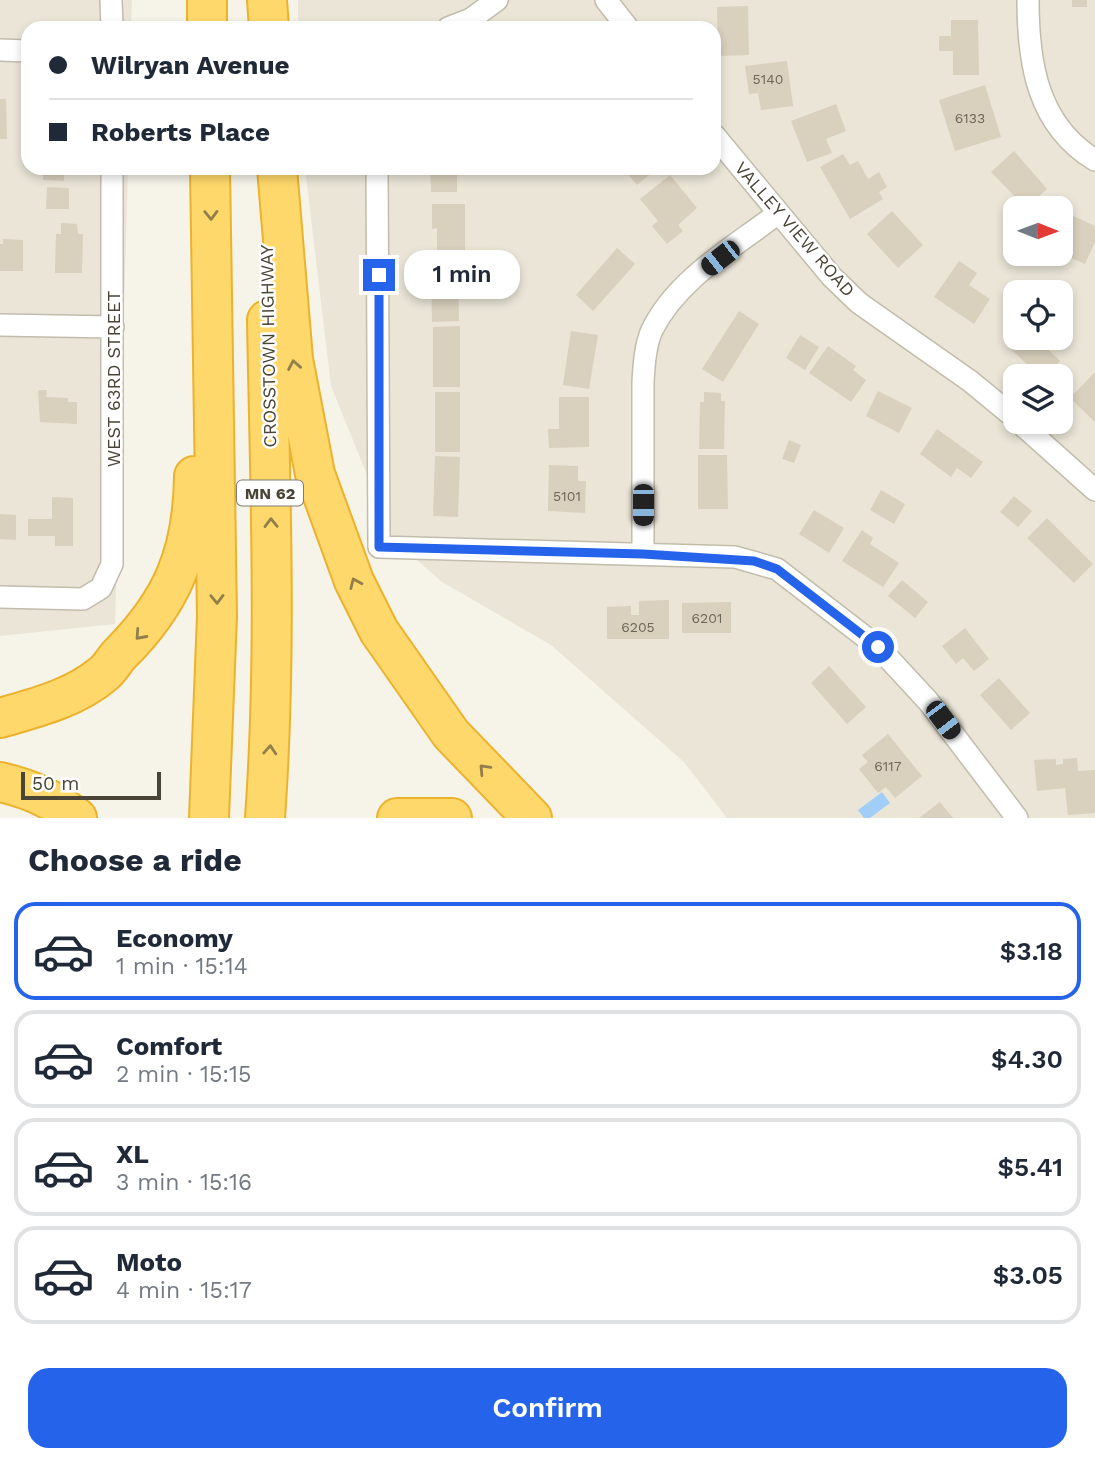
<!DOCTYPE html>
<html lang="en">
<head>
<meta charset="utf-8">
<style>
  body { margin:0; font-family:"Work Sans",sans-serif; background:#f6f6f7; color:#1f2937; height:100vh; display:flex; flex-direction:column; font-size:26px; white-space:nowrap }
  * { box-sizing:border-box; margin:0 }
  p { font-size:23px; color:#747a83 }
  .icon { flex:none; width:38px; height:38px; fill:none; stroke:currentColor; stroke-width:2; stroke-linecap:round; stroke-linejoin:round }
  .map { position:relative; height:818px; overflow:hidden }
  .details { display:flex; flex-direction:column; background:#fff; flex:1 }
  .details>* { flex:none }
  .top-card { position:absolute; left:21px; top:21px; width:700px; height:154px; border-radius:21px; box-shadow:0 4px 10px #0003; display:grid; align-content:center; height:154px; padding:0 28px; background:#fff }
  .needle { width:46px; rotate:91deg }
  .controls { position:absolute; left:1003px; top:196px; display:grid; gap:14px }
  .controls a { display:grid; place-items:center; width:70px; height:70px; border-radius:14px; background:#fff; box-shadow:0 4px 10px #0003; font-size:35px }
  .scale { position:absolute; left:21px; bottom:18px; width:140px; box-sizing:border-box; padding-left:7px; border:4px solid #4a4436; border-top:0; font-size:19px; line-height:24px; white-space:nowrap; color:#4a4436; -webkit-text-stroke:5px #fff; paint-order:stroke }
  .end { position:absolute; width:32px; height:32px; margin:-16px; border:9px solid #2563eb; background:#fff; box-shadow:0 0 0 4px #fff }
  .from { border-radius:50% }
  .bubble { position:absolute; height:49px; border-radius:21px; background:#fff; box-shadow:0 4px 10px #0003; font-size:23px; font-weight:600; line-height:49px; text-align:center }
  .car { position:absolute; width:21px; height:42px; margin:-21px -10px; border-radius:9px; box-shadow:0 0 5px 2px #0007; background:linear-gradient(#222 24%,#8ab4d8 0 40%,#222 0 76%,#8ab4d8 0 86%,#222 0) }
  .top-card b { display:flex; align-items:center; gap:24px; height:66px; font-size:26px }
  .top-card b+b { border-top:2px solid #e0e1e3 }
  .top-card i { width:18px; height:18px; background:#1f2937 }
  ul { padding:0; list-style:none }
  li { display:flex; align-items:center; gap:21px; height:98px; margin:0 14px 10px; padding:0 14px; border:4px solid #e0e1e3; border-radius:21px }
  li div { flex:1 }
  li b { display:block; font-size:26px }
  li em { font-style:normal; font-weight:600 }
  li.selected { border-color:#2563eb }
  li>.icon { width:63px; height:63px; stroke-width:1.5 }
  h2 { padding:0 28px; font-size:32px; line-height:84px }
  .button { display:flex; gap:14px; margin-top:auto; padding:14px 28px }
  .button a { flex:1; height:80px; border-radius:21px; background:#2563eb; color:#fff; font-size:28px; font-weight:600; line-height:80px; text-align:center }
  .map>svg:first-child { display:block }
  .residential { fill:#eae5d7; fill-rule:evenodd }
  .water { fill:#a1cef7 }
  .building { fill:#d9d0bd }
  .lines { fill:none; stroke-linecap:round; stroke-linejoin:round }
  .street-casing { stroke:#c2bcab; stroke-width:24 }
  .highway-casing { stroke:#ebb22e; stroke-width:42 }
  .street { stroke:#fff; stroke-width:21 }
  .highway { stroke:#ffd86b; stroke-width:38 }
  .oneway { stroke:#927f4b }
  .route { stroke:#2563eb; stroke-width:9 }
  .labels { text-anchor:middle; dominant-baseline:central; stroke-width:5; stroke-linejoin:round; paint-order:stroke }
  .number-label { font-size:14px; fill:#6e6758 }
  .shield { fill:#fff; stroke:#807c72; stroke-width:2 }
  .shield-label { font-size:16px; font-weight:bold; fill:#4a4436 }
  .street-label { font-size:18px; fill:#4a4436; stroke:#fff }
</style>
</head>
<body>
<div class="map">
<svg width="1095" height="818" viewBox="0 0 1095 818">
  <rect width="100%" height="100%" fill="#f6f3e9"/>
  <path class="residential" d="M0,0h132l-1,28h-103v140h100l-13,456 -115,12z
    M298,0h797v818h-368l-43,-56 -133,-117 -109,-63 -49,-43 -62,-153 -26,-218h409v-140h-416zM1015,208h45v46h-45zM1015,292h45v46h-45zM1015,376h45v46h-45z"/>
  <path class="water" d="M882,792l8,11 -20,15h-6l-6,-8z"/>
  <path class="building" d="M1072,0h15v7h-15z
    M748,6l1,49 -31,1 -1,-49z
    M951,20h27l1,55h-26v-24h-14v-15h12z
    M787,61l6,45 -32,4 -3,-17 -9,1 -4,-28z
    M985,85l16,52 -46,14 -16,-51z
    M0,99h6l1,40h-7z
    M836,104l10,27 -20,8 6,14 -25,9 -16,-41z
    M1014,151l33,38 -21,19 -35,-36z
    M843,154l7,11 8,-4 10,18 11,-7 8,15 -8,5 4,7 -33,20 -30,-52z
    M43,168h21v13l-21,-1z
    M430,168h27v24h-26z
    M623,168h35l-21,17z
    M670,175l27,33 -19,17 5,6 -16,13 -15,-18 6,-5 -18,-22z
    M47,187l22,1v21h-23z
    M432,204h33v47h-28v-23l-5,1z
    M1060,210l35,16v16l-10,22 -23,-10 7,-16 -9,-3z
    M892,211l31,34 -25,23 -31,-34z
    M61,223l16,1 1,10h5l-1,39h-27l1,-39h5z
    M3,239l20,1v31h-23v-27h3z
    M617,248l18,16 -42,47 -17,-16z
    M959,261l18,12 -8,12 21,14 -16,25 -40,-27z
    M431,263h27l1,58 -27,1z
    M739,311l20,13 -36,58 -21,-13z
    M460,326v61h-27v-60z
    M571,331l27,4 -9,54 -26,-4z
    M800,335l19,12 -14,23 -19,-12z
    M1014,338h22l24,23 -15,15h-6l-32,-31z
    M828,346l28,20 -3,4 13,10 -15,22 -42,-29z
    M1095,372v50l-25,-24z
    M38,390h9l-1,7 22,1v4h9v22l-37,-2z
    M878,391l34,17 -13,25 -33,-17z
    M435,392h25v60h-25z
    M704,392l17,1v8h4l-1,48h-25l1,-47h4z
    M559,397h30v50l-40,1 -1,-19h11z
    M937,429l46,33 -12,16 -14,-10 -6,9 -31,-23z
    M789,440l12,5 -7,18 -12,-4z
    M698,455h29l1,54h-30z
    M435,456l25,1 -2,60 -25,-1z
    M549,465l29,1v15h8l-1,32 -37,-2z
    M881,490l24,14 -11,20 -24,-14z
    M1014,496l18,15 -14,16 -18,-15z
    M52,497l21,1v48h-18v-10h-27v-17h24z
    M814,510l30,18 -15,25 -30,-19z
    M0,514l16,1v25l-16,-1z
    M1047,518l46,46 -19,19 -47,-45z
    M862,530l11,8 -3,6 29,19 -16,24 -41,-26z
    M902,580l26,22 -13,16 -27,-22z
    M669,600v39h-62v-32l24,-1v9h8v-14z
    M731,602v31h-49v-30z
    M965,628l24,31 -15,12 -11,-13 -7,6 -14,-18z
    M829,666l37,41 -19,17 -36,-41z
    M999,678l31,35 -19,17 -31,-35z
    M888,734l34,42 -27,22 -9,-11 -8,6 -19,-24 9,-7 -6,-7z
    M1077,758l1,13 17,-1v43l-27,2 -3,-27 -28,3 -3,-31 22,-1v6l7,-1v-5z
    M940,802l13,16h-34z"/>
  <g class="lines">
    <defs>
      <path id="street" d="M111,0l1,28
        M606,0l22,28
        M1028,0c0,62 9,125 67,160
        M448,28l23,-9 26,-19
        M0,50l28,1
        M714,135l118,142 27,26 111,78 45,37
        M377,168l2,379 356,10 42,12 101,78 50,54 89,117
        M0,325l113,2
        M1019,422l76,68
        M643,554v-172c1,-17 2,-36 9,-52 25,-51 82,-83 125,-116
        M0,597l83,2 18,-11 11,-24v-396"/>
      <path id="highway" d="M207,0v28
        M267,0l2,28
        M277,168l16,191 22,115 39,107 25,50 72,103 81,84
        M0,718c35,-10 75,-20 103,-44 7,-5 11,-14 17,-20 53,-53 73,-102 74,-178
        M0,782c30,7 53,17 77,36
        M209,818l8,-202 -7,-448
        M265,818c12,-166 5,-332 2,-498
        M397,818h55"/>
    </defs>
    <use href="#street" class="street-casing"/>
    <use href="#highway" class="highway-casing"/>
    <use href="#street" class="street"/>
    <use href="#highway" class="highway"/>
  </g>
  <defs><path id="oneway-chevron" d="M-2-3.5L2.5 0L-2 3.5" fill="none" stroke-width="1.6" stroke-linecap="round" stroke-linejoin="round" transform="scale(1.75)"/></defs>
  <g class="oneway">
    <use href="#oneway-chevron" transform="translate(211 215) rotate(89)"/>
    <use href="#oneway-chevron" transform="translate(294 365) rotate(-100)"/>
    <use href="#oneway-chevron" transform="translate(271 523) rotate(-91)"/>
    <use href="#oneway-chevron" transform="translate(355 583) rotate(-114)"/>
    <use href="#oneway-chevron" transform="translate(217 599) rotate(89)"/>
    <use href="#oneway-chevron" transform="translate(140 635) rotate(132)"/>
    <use href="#oneway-chevron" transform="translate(270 750) rotate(-86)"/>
    <use href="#oneway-chevron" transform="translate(484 769) rotate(-133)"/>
  </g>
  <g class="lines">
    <path class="route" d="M379,275v272l264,7 111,7 23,8 101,78"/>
  </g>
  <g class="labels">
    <g class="number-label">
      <text x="768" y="79">5140</text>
      <text x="970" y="118">6133</text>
      <text x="567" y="496">5101</text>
      <text x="707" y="618">6201</text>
      <text x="638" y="627">6205</text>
      <text x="888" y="766">6117</text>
    </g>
    <rect class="shield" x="237" y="480.5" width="66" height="25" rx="5"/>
    <g class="shield-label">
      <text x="270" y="493">MN 62</text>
    </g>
    <g class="street-label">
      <text transform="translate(795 229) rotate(49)">VALLEY VIEW ROAD</text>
      <text transform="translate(268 346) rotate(-91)">CROSSTOWN HIGHWAY</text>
      <text transform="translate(113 379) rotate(-90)">WEST 63RD STREET</text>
    </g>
  </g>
</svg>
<div class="controls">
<a><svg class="needle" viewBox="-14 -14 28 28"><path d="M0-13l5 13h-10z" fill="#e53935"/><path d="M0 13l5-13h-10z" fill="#747a83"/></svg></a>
<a><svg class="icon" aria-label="locate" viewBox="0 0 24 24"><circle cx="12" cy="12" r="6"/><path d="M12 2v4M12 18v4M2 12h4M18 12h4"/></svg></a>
<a><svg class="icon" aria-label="layers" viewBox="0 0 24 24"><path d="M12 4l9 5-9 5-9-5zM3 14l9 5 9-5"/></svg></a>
</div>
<div class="scale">50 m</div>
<i class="end from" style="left:878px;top:647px"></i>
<i class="end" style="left:379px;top:275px"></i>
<div class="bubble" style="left:404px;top:250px;width:116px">1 min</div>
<i class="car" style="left:720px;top:258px;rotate:232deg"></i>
<i class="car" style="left:643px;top:505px;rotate:180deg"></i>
<i class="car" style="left:943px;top:720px;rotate:143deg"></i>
<div class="top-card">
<b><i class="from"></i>Wilryan Avenue</b>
<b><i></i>Roberts Place</b>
</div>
</div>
<section class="details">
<h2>Choose a ride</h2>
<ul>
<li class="selected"><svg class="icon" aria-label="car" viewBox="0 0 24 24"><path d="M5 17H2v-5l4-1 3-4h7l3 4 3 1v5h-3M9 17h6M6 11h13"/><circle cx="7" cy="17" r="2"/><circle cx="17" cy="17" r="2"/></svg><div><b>Economy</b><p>1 min · 15:14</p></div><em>$3.18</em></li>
<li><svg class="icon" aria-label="car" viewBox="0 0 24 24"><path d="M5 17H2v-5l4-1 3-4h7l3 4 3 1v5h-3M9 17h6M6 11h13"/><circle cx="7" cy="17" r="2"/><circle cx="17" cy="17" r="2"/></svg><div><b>Comfort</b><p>2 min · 15:15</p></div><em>$4.30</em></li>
<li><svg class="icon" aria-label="car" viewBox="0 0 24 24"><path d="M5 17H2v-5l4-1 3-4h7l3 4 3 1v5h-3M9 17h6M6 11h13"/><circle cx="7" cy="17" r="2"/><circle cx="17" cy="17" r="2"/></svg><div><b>XL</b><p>3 min · 15:16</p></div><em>$5.41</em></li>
<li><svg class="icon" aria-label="car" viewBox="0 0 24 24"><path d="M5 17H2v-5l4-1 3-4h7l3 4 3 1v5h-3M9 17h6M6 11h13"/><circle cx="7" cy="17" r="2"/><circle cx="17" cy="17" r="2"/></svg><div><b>Moto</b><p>4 min · 15:17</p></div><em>$3.05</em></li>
</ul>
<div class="button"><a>Confirm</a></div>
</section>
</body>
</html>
